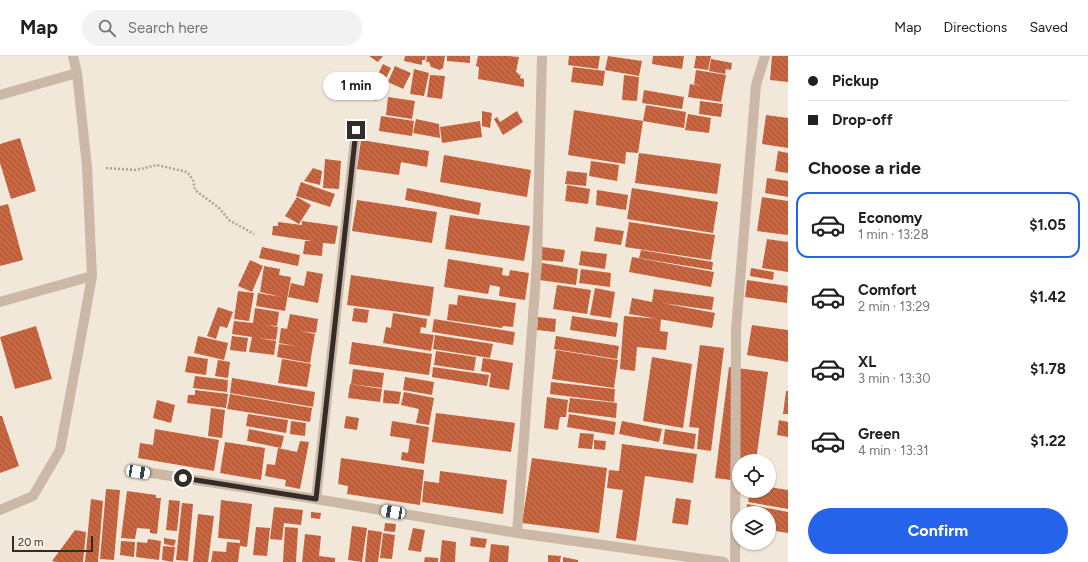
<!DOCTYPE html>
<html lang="en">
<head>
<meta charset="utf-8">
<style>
  body { margin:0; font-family:Figtree,sans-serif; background:#f2f2f2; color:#202124; height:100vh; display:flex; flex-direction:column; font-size:15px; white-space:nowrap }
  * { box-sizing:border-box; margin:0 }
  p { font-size:13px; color:#757577 }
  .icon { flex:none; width:22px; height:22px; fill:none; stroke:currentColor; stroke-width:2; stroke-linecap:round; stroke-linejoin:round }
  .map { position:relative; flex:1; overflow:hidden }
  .drawer { display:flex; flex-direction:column; background:#fff; width:300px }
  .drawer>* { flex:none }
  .banner { display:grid; align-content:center; height:88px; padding:0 20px; background:#fff }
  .controls { position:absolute; left:732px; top:398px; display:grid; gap:8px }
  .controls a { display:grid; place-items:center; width:44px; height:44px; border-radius:50%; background:#fff; box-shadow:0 1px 3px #0004; font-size:20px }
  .scale { position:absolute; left:12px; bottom:10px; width:81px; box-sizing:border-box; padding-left:4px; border:2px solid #362c27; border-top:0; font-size:11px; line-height:14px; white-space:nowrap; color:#362c27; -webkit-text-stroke:3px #faf2e7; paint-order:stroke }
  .end { position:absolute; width:18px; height:18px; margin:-9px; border:5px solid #362c27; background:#fff; box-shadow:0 0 0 2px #fff }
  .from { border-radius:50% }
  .bubble { position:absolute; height:28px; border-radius:14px; background:#fff; box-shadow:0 1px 3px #0004; font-size:13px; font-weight:700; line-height:28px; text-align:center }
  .car { position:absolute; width:12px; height:24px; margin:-12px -6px; border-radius:5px; box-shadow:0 0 3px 1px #0007; background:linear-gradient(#fff 24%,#345 0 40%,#fff 0 76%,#345 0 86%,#fff 0) }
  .banner b { display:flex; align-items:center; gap:14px; height:38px; font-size:15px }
  .banner b+b { border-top:1px solid #e0e0e0 }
  .banner i { width:10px; height:10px; background:#202124 }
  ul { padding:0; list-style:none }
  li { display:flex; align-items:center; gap:12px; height:66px; margin:0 8px 6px; padding:0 12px; border:2px solid transparent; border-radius:12px }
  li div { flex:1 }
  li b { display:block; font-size:15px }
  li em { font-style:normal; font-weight:700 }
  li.current { border-color:#2563eb }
  li>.icon { width:36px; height:36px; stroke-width:1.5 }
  h2 { padding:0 20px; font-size:18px; line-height:48px }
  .action { display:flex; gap:8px; margin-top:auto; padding:8px 20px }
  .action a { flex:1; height:46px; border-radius:24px; background:#2563eb; color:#fff; font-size:16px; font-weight:700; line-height:46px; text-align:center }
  header { display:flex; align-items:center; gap:24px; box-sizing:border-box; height:56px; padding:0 20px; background:#fff; border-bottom:1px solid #e0e0e0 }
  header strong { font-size:19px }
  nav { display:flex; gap:22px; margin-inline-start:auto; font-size:14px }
  .search { width:280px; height:36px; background:#f2f2f2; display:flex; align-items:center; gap:10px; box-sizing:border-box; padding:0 14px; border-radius:22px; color:#757577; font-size:15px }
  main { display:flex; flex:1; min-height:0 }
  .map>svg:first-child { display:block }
  .building { fill:url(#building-back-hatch) }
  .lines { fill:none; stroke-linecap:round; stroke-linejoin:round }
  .path { stroke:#b6a290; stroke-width:2.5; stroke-dasharray:2 2; stroke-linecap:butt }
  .street { stroke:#cbb8a6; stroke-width:10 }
  .route { stroke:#362c27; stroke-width:5 }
</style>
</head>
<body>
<header>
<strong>Map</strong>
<div class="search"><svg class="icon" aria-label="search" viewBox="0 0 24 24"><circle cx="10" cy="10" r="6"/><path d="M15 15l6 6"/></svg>Search here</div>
<nav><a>Map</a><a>Directions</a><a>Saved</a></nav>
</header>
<main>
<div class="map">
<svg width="788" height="506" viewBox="0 0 788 506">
  <defs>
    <pattern id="building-back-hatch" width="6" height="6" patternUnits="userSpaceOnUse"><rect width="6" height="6" fill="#c96642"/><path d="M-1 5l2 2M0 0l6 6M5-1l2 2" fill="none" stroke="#a45437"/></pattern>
  </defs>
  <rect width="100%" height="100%" fill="#f2e8da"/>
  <path class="building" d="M369,0h14l-5,6z
    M405,0h21l-1,4h-3v5l-18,-4z
    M427,0h18l-2,12 -3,2 -9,-3 -2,-5h-3z
    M447,0h23v7l-23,-2z
    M478,0h30l11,1 -3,15 2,1 1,2 2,-1 -1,3 1,2 2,-1 1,2v7l-46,-8 1,-12 -3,-1z
    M569,0h31l-2,13 -30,-4z
    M608,0l34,5 -3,15 -34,-6z
    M653,0h31l-2,13 -30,-5z
    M696,0h15l-3,14 -14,-2z
    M772,0h16v26l-18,-2z
    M711,3l16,3 -2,12 -16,-3z
    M727,6l5,1 -1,7 -5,-1z
    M383,8l8,4 -8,16 -8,-4z
    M395,10l16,7 -8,16 -15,-7z
    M573,11l32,4 -2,15 -32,-4z
    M414,13l15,4 -5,23 -14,-2z
    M696,14l30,5 -5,27 -33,-5 2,-13 13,2 -9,-2z
    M430,19l15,1 -3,23 -15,-2z
    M624,19l15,2 -2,24 -15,-1z
    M375,27l9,7 -8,11 -9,-6z
    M644,34l40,7 -2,12 -40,-6z
    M388,41l27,4 -3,18 -26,-4z
    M700,45l23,3 -2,13 -22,-3z
    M646,49l40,7 -2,16 -41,-7z
    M574,54l69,11 -5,32 -12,-1 -1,12 -57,-9z
    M482,55l10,2 -2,15 -8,-2z
    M517,55l6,11 -20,13 -9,-16 3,-2 3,5z
    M688,58l23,4 -2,15 -24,-3z
    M766,59l22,3v30l-26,-4z
    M381,60l33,5 -2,15 -33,-5z
    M416,63l23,5 1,14 -27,-5z
    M480,65l2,16 -40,6 -2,-16z
    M20,82l16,53 -25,8 -11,-36v-19z
    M361,84l68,11 -2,16 -26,-5 -2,13 -42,-6z
    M778,95l10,2v20l-13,-2z
    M639,97l82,11 -4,30 -82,-11z
    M444,99l87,15 -4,27 -87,-15z
    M325,103l16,2 -2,28 -16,-1z
    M591,105l28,4 -2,16 -28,-5z
    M313,112l9,3 -2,14 -16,-4z
    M567,115l20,2 -1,13 -21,-2z
    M767,122l21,3v16l-23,-4z
    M301,126l34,12 -5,13 -34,-11z
    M567,129l23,4 -2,15 -23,-3z
    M407,132l74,15 -2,12 -74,-15z
    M632,132l86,14 -5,31 -86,-14z
    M597,134l31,5 -2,15 -30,-5z
    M297,141l14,8 -12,19 -14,-8z
    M762,141l26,4v34l-31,-4z
    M357,144l80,12 -5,31 -80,-12z
    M8,148l15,56 -23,6v-60z
    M450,159l80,11 -6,35 -79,-12z
    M302,165l36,5 -3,18 -12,-1 -1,13 -19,-2 2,-13h7l-40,-6 1,-9h5v-4l24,3z
    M629,166l86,13 -4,25 -86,-13z
    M596,171l28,4 -3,14 -27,-4z
    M767,183l21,3v30l-26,-4z
    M262,191l38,8 -2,11 -39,-8z
    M542,191l23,3 -2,12 -22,-2z
    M641,194l72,12 -1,8 -73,-12z
    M581,195l26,3 -2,15 -26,-4z
    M632,201l82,15 -3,15 -82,-15z
    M448,203l55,9 -1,7 7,1 1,-6 19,3 -4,27 -26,-4 1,-9 -10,-2 -2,9 -44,-7z
    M250,204l13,6 -11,26 -14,-6z
    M542,207l36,6 -2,16 -37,-5z
    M264,210l16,3 -1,6 12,2 -6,34 -29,-5 2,-13 23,4 -21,-5z
    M751,212l23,4 -1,8 -23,-4z
    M581,213l30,4 -1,14 -31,-4z
    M307,215l16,3 -5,29 -30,-6 3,-14 13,3z
    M351,219l83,12 -4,29 -83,-11z
    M747,224l41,6 -1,17 -42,-6z
    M557,229l34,5 -4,24 -34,-5z
    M595,232l20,4 -4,26 -21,-3z
    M654,233l60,8 -2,13 -50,-7 53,10 -3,15 -83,-14 3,-16 20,4z
    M238,235l16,2 -5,28 -15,-2z
    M458,239l58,8 -3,24 -10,-1 -1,2 -55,-8 2,-16 8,1z
    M218,251l15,5 -6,16 -7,-2 -4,13 -9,-3z
    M255,252l24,4 -2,14 -11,-1 12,2 -2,13 -18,-2 18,3 -2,14 -25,-3 3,-15 -20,-3 2,-13 19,2z
    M354,252l15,2 -2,13 -15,-2z
    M393,257l34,6 -1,9 -5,-1 -1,6 14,2 -3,16 -48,-8 3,-16 5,1z
    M290,258l28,5 -2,14 -16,-2 15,3 -5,29 -33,-6 2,-13 17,2 -17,-3 2,-15 6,1z
    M572,260l46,7 -2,14 -46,-7z
    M624,260l37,3 -1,12 8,1 -2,18 -29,-3 -2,24 -15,-2z
    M538,261l18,2 -1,13 -18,-2z
    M434,263l81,13 -2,13 -81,-13z
    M752,269l36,5v32l-41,-7z
    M36,270l16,53 -37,10 -15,-52z
    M435,279l58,9 -3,14 -57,-9z
    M198,280l30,7 -4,17 -30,-7z
    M232,280l16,2 -2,14 -16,-2z
    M556,280l63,10 -2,13 -63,-10z
    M352,286l80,12 -3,21 -80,-11z
    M700,289l24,3 -13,103 -14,-2 2,-21 -10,-1z
    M556,294l62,10 -4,28 -62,-9z
    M436,295l40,6 -2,14 -40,-6z
    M188,300l20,3 -2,16 -21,-3z
    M652,301l40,7 -9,64 -40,-7z
    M483,302l30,5 -4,27 -20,-3 2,-14 -10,-2z
    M282,303l29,5 -4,23 -29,-4z
    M218,304l12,2 -2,16 -13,-2z
    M433,311l56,8 -2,11 -55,-9z
    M729,311l39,5 -12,89h-17v20l-24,-3z
    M353,313l31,4 -2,15 -31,-4z
    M195,320l33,4 -1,12 -34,-4z
    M405,321l29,5 -2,13 -29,-5z
    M232,322l83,14 -2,15 -83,-14z
    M551,326l64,7 -1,13 -64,-8z
    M350,328l32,5 -2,13 -32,-4z
    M195,334l33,4 -2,14 -39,-5 1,-8h7z
    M384,334l17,2 -2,12 -16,-1z
    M786,335h2v23h-5z
    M404,336l30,6 -5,27 -13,-2 3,-14 -18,-4z
    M230,338l82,14 -2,14 -83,-13z
    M547,341l21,3 -2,17h-6l-2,13 -14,-2z
    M570,342l47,5 -1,15 -48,-6z
    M157,344l18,5 -4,18 -18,-5z
    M211,352l14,2 -3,28 -14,-2z
    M436,357l79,10 -4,29 -79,-10z
    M248,358l40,6 -2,13 -40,-7z
    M569,358l47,8 -2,13 -47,-8z
    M0,360h2l17,50 -19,7z
    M346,360l13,2 -2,12 -13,-2z
    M779,364l9,2v15l-11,-2z
    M291,365l15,2 -1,13 -15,-2z
    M392,365l37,6 -5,37 -23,-4 1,-8 6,1 2,-14 -20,-3z
    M622,365l40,8 -3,13 -40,-8z
    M155,373l64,11 -5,31 -76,-13 2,-15 13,2z
    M249,373l35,7 -3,12 -34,-7z
    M665,373l31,5 -2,15 -31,-5z
    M580,377l14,1 -2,15 -14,-1z
    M594,384l12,1 -1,9 -11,-1z
    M300,385l9,1 -9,47 -15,-3 1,-6 -21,-4 2,-12 8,1 3,-17 19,4z
    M225,386l40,6 -4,32 -41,-7z
    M622,388l75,10 -4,29 -48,-7 -9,65 -20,-3 7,-48 -16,-2 2,-18 10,1z
    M341,402l83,12 -4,35 -73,-11 1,-8 -10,-2z
    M532,402l75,10 -8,65 -77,-10z
    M440,415l67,9 -4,34 -81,-12 2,-21 15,2z
    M769,431l19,3v19l-40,-7 2,-11h19z
    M106,433l14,1 -6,70 -14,-1z
    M127,435l29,4v3h5l-4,36 -7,-1v-4l-13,-1 -2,11 -14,-1z
    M676,442l15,2 -3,25 -16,-2z
    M91,443l12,2 -5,61h-13z
    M169,444l11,1 -3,30 -11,-1z
    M221,444l31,4 -5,43 -7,-1 -2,16h-27l2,-11 13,1 1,-10 13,1v-3l-22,-2z
    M182,447l11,1 -5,57 -12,-1z
    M747,448l41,8v21l-19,-3v-17h-23z
    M274,451l29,3 -2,15 -17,-2 -2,17 -12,-1z
    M311,456l10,1 -1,6 -9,-1z
    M198,458l16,2 -6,46h-15z
    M385,467l11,1 -1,8 -11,-1z
    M352,470l15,2 -5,34 -14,-2z
    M256,471l14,1 -3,28 -14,-1z
    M285,471l13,1 -2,34h-13z
    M413,472l12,2 -4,22 -13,-2z
    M75,474l11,2 -3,30h-26l-5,-1z
    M368,474l14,2 -4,30h-13z
    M383,477l12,2 -3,24 -12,-1z
    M305,478l16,2 -2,20 16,2v4h-33z
    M471,481l16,2 -2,9 -15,-2z
    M164,482l12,2 -2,6 -10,-2z
    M148,483l13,2 -2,19 -23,-3 1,-15 10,1z
    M442,484l14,2 -1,20h-15z
    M121,485l14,1 -1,15 -14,-2z
    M491,488l18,2 -1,16h-19z
    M163,490l12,1 -2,15 -11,-2z
    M548,499l13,1 -1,6h-12z
    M425,501l13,1v4h-14z
    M563,501l15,3v2h-15z"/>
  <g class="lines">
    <path class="path" d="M106,112l30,2 21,-5 30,7 6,8 2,10 24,18 10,12 25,14"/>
    <path class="street" d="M0,39l77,-22
      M0,246l92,-26
      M139,415l177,28 201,34 207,29
      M316,443l40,-369
      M0,454l33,-14 27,-46 19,-102 13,-72 -5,-109 -10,-94 -4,-17
      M517,477l20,-271 5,-206
      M735,506l1,-232 20,-245 9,-29"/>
  </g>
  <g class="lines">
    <path class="route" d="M183,422l133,21 40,-369"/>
  </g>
</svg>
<div class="controls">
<a><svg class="icon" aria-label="locate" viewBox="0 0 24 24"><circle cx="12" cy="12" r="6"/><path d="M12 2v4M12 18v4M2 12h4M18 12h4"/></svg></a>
<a><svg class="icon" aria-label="layers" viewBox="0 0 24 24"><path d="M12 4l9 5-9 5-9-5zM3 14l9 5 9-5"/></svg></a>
</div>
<div class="scale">20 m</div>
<i class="end from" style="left:183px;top:422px"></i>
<i class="end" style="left:356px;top:74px"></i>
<div class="bubble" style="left:323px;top:16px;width:66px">1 min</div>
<i class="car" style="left:138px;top:416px;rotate:99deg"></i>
<i class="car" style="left:393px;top:456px;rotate:280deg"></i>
</div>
<section class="drawer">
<div class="banner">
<b><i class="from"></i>Pickup</b>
<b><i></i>Drop-off</b>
</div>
<h2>Choose a ride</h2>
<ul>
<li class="current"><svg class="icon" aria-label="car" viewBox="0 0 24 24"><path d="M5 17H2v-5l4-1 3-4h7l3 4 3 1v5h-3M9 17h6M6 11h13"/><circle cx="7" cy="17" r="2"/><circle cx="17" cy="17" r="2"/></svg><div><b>Economy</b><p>1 min · 13:28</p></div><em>$1.05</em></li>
<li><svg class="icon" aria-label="car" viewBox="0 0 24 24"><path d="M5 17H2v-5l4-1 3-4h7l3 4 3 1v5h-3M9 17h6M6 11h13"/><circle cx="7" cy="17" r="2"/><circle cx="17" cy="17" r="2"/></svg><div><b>Comfort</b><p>2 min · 13:29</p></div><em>$1.42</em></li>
<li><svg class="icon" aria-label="car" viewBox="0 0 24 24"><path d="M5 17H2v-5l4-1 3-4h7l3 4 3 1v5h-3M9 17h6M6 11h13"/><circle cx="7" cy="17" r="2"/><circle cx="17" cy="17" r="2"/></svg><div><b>XL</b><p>3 min · 13:30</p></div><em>$1.78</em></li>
<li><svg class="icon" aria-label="car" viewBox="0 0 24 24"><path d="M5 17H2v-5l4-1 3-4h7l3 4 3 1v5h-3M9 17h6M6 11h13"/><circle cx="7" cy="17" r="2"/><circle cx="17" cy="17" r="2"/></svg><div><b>Green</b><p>4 min · 13:31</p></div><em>$1.22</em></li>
</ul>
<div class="action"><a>Confirm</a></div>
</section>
</main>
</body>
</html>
